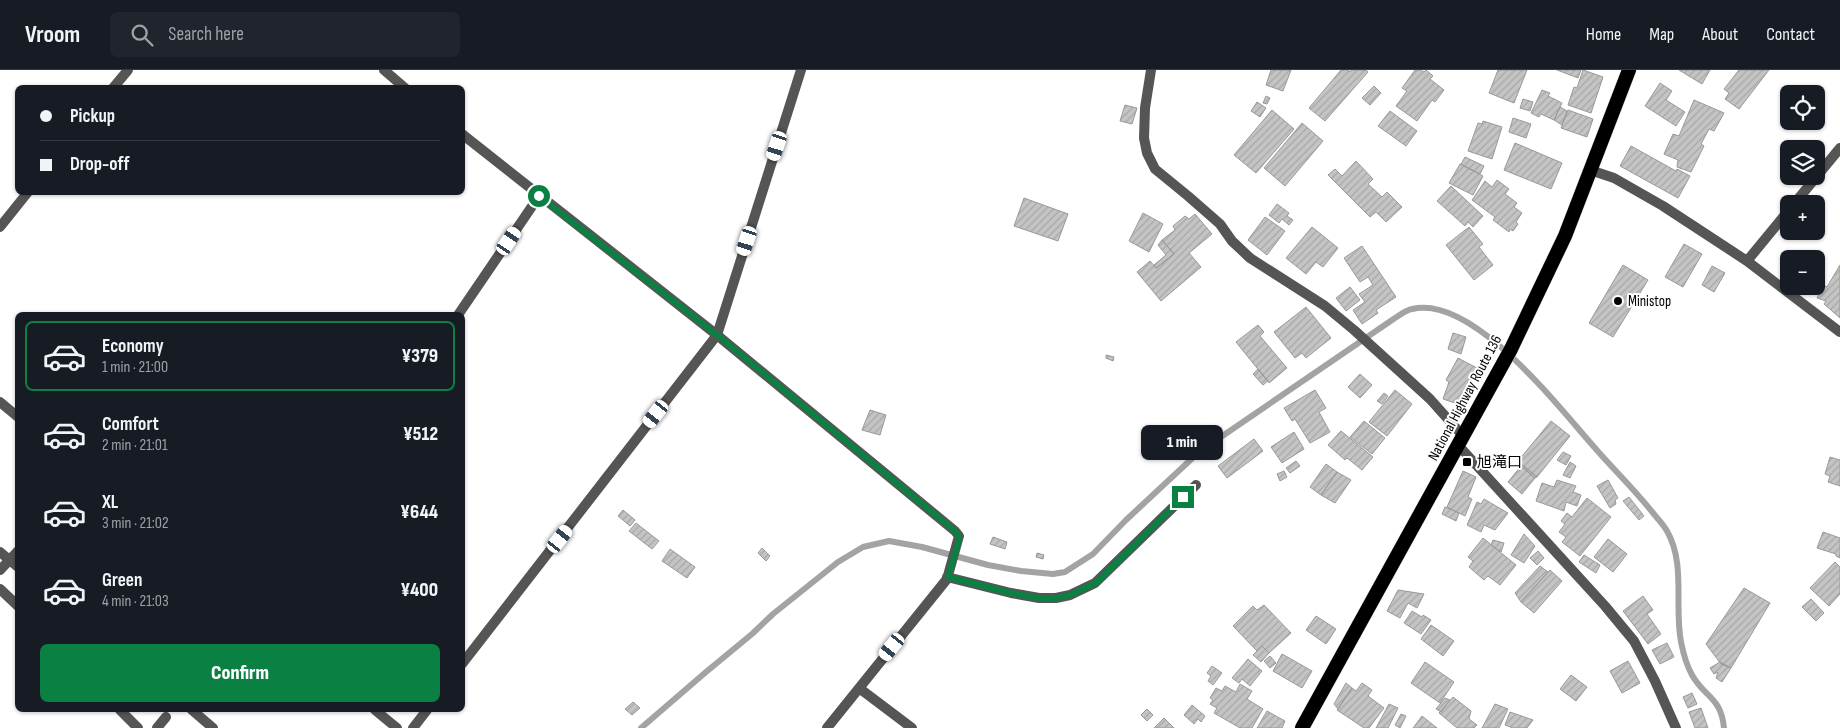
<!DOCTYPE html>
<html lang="en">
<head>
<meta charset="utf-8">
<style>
  body { margin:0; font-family:"Sofia Sans Condensed","Noto Sans JP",sans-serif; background:#20242c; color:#f1f3f6; height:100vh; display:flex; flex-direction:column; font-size:19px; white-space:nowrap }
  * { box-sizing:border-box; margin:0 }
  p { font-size:16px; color:#9ea1a6 }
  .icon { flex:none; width:28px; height:28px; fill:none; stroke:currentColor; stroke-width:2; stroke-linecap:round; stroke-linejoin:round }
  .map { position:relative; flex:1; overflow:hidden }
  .side { position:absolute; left:15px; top:242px; width:450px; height:400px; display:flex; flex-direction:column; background:#171b24; border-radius:8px; box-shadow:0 1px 4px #0004 }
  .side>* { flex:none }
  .banner { position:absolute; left:15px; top:15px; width:450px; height:110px; border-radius:8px; box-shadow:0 1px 4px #0004; display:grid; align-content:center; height:110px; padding:0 25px; background:#171b24 }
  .tools { position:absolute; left:1780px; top:15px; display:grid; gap:10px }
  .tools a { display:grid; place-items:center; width:45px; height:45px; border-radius:8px; background:#171b24; box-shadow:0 1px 4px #0004; font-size:25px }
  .end { position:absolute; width:22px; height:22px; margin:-11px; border:6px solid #0b8043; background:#fff; box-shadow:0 0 0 2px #fff }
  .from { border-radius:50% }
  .bubble { position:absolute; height:35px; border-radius:8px; background:#171b24; box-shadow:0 1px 4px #0004; font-size:16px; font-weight:800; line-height:35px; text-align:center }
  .car { position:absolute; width:15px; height:30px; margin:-15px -8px; border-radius:6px; box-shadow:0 0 4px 1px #0007; background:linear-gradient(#fff 24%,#345 0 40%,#fff 0 76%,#345 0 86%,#fff 0) }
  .banner b { display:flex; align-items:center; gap:18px; height:48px; font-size:19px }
  .banner b+b { border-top:1px solid #363941 }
  .banner i { width:12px; height:12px; background:#f1f3f6 }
  ul { padding:9px 0 0; list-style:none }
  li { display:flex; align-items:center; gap:15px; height:70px; margin:0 10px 8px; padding:0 15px; border:2px solid transparent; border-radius:8px }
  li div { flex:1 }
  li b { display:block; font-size:19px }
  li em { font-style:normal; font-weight:800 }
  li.selected { border-color:#0b8043 }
  li>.icon { width:45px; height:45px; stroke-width:1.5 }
  .cta { display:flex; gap:10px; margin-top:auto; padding:10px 25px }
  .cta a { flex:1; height:58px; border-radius:8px; background:#0b8043; color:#fff; font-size:20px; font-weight:800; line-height:58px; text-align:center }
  header { display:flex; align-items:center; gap:30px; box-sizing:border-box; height:70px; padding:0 25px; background:#171b24; border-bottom:1px solid #363941 }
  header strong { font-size:24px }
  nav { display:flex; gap:28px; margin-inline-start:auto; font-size:18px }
  .search { width:350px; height:45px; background:#20242c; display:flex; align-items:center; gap:12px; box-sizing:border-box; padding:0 18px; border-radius:8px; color:#9ea1a6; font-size:19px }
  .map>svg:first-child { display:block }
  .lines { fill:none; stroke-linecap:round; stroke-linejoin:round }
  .stream { stroke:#a3a3a3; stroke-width:6 }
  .building { fill:url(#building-hatch); stroke:#999 }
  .trunk-casing { stroke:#dbdbdb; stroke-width:15 }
  .minor { stroke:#555; stroke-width:10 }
  .tertiary { stroke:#555; stroke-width:10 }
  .trunk { stroke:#000; stroke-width:14 }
  .route { stroke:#0b8043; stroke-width:6 }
  .poi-dot { fill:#000; stroke:#fff; stroke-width:2 }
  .labels { text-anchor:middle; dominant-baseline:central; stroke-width:4; stroke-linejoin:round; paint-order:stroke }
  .poi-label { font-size:15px; fill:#000; stroke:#fff; text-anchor:start }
  .street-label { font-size:15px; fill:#000; stroke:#fff }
</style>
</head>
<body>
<header>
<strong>Vroom</strong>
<div class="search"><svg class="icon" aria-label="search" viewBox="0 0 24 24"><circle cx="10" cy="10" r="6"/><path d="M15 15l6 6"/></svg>Search here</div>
<nav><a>Home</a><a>Map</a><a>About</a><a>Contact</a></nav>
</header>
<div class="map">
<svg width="1840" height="658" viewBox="0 0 1840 658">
  <defs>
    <pattern id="building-hatch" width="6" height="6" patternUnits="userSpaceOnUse" patternTransform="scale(1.25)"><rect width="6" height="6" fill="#c4c4c4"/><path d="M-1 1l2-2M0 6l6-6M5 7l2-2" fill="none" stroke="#a7a7a7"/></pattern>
  </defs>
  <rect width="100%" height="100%" fill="#fff"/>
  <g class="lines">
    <path class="stream" d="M641,658l65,-56 46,-38 21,-20 65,-52 25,-15 26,-6 33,6 66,18 33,6 32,3 12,-2 28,-18 33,-34 73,-68 196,-134c5,-3 11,-8 17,-9 61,-15 147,99 183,139 19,22 40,42 58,65 5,6 10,11 14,18 19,33 7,75 14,111 2,10 6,24 11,33 13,23 29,22 32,53"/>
  </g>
  <path class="building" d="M1271,0h20l-8,21 -17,-6z
    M1341,0h7l2,2 1,-2h15l2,2 -43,49 -16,-13z
    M1415,0h6l3,2 2,-2 7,6 -3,3 14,11 -9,12 -3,-2 -15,21 -21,-15 11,-15 -5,-3z
    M1498,0h29l-13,33 -25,-10z
    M1557,0h24l-3,8z
    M1583,0l20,7 -12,36 -23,-8 6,-18 3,1z
    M1679,0h31l-8,14z
    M1739,0h30l-30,39 -14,-10 4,-6 -5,-4z
    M1660,13l12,8 -6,9 19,12 -9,14 -31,-20z
    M1374,16l7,7 -11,12 -8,-7z
    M1542,20l8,3 -2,3 14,7 -8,17 -13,-6 -2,3 -8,-4z
    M1266,26l4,2 -3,6 -4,-1z
    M1523,29l10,3 -3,9 -10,-3z
    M1694,30l30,13 -10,18 -5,-2 -8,15 3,2 -13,26 -14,-5 1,-7 -14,-6 9,-20 6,2z
    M1257,32l9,6 -6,9 -9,-6z
    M1125,35l12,3 -5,16 -12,-3z
    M1560,37l7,4 -5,14 -8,-5z
    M1272,40l22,19 -38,44 -22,-18z
    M1568,40l25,9 -6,18 -26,-9z
    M1390,41l27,20 -11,15 -28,-20z
    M1513,48l18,6 -5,14 -17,-6z
    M1483,51l19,6 -10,32 -24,-8 10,-28 4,1z
    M1302,53l21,18 -38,45 -21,-18z
    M1515,73l47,20 -11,26 -47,-19z
    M1631,76l45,25 1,-2 13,7 -12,22 -58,-32z
    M1465,87l19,9 -4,8 -19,-10z
    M1356,91l17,18 -5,5 14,13 5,-5 15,15 -16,15 -10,-10 -6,5 -42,-42 7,-6 7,7z
    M1460,94l23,12 -10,19 -24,-12z
    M1497,110l12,9 -4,5 12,9 -3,4 8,6 -6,9 2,2 -5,7 -3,-2 -1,3 -16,-12 2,-3 -23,-17 13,-19 7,6z
    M1451,116l32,30 -10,11 -5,-5 -3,4 -28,-25z
    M1024,128l44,16 -10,27 -44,-15z
    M1277,134l12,9 -2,3 6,4 -4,5 -7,-6 -3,4 -10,-8z
    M1143,143l20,11 -14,28 -20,-11z
    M1195,144l17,20 -23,19 12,14 -40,34 -24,-29 13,-11 6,7 18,-14 -12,-14 13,-10 -2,-4 12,-10 4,3z
    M1265,147l20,14 -18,24 -19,-15z
    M1312,157l26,21 -15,19 -7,-5 -10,12 -20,-16z
    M1469,157l14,17 -4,3 14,18 -19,15 -28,-35z
    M1162,170l12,14 -18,14 -2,-3 12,-10 -8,-10z
    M1684,174l18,10 -19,33 -18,-10z
    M1362,176l34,51 -20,13 2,3 -16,11 -9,-14 12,-8 -6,-8 14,-9 -5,-8 -8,5 -16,-24z
    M1623,195l25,15 -35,57 -24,-14z
    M1840,195v53l-16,-14 2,-3 -9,-3 6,-13 4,2z
    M1712,196l13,7 -11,19 -12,-7z
    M1350,217l10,13 -14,11 -10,-13z
    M1306,237l25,31 -25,20 -4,-5 -7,5 -21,-26z
    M1258,255l6,7 -4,4 27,32 -18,15 -33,-41z
    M1453,263l13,4 -5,17 -13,-5z
    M1106,285l8,2 -1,4 -7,-3z
    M1458,288l19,10 -19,36 -15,-5 6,-17 -3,-2z
    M1258,299l10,12 -5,4 -10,-11z
    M1360,304l12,11 -12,13 -12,-11z
    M1315,320l11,18 -7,4 11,20 -20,11 -15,-24 -3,2 -8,-13z
    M1395,320l17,14 -25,32 -18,-14z
    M1384,323l4,3 -6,8 -5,-3z
    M870,340l16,5 -6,20 -18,-5z
    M1364,351l21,17 -13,16 -22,-17z
    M1551,351l19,15 -33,41 -19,-16z
    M1341,361l32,26 -11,13 -15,-12 -2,2 -17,-15z
    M1294,362l10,17 -22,14 -11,-16z
    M1254,369l9,12 -36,27 -9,-12z
    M1563,382l8,4 -5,9 -9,-5z
    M1830,387l10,3v26l-12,-4 2,-6 -5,-2z
    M1296,391l4,5 -10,7 -4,-5z
    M1570,392l6,4 -6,12 -7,-3z
    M1326,394l11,8 -16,23 -11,-8z
    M1522,395l15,12 -2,1 -14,-12z
    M1521,396l14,12 -13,16 -14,-12z
    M1284,401l3,6 -7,4 -3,-7z
    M1463,401l13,6 -8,20 4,2 -7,17 -18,-9z
    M1337,402l14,8 -16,23 -14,-8z
    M1557,410l19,6 -3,6 8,3 -4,11 -11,-4 -2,9 -28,-10 6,-18 12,4z
    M1608,410l10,18 -3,2 1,4 -6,4 -13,-22z
    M1629,427l15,19 -5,4 -16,-19z
    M1587,428l24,19 -31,39 -18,-14 4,-5 -7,-5 6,-8 -4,-3 6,-8 5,4z
    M1484,429l24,14 -13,17 -11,-5 -3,7 -14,-7 10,-23 4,2z
    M1445,437l14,6 -3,8 -14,-7z
    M623,440l12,10 -5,6 -12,-10z
    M636,453l23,18 -7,8 -23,-18z
    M1823,462l17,6v20l-4,-2v-2l-19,-6z
    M1524,464l11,12 -11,17 -13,-8z
    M993,467l14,5 -2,7 -15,-5z
    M1483,468l33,27 -16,20 -12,-9 -4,4 -15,-13 4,-6 -5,-4z
    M1608,469l19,15 -14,18 -19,-15z
    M1493,470l11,3 -3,9 -10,-7z
    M762,478l8,8 -4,5 -8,-8z
    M670,479l25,18 -8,11 -25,-17z
    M1538,481l6,7 -7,7 -7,-7z
    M1037,483l7,2 -1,4 -7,-2z
    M1584,485l16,10 -4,8 -17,-11z
    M1835,492l5,5v27l-11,12 -19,-18z
    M1540,496l8,6 -27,30 -6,-9z
    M1550,500l12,11 -28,32 -13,-11z
    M1744,518l26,15 -39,65 -10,-4 -15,-20z
    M1398,520l26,4 -7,14 -9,-5 -8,15 -13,-7z
    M1643,526l10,14 -6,4 14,20 -13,10 -25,-33z
    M1811,529l13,14 -8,8 -14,-14z
    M1264,535l27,28 -22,20 -7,-7 -5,5 -24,-25 20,-20 4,4z
    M1412,541l10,6 1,-2 8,5 -10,14 -17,-11z
    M1316,546l20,13 -10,15 -20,-14z
    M1431,555l23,16 -11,15 -22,-17z
    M1667,573l7,14 -14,7 -8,-14z
    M1262,576l7,7 -8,9 -8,-7z
    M1282,584l30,17 -10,17 -29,-17z
    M1270,586l6,7 -6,5 -6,-7z
    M1248,589l14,12 -12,15 -8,-7 -3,4 -7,-5z
    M1628,591l12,22 -18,10 -12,-22z
    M1425,592l29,20 -14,21 -29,-20z
    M1720,592l11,6 -9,14 -6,-4 2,-6 -4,2 -4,-6z
    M1212,596l10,7 -9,12 -5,-4 3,-5 -4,-3z
    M1571,605l16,12 -11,14 -16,-12z
    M1346,613l6,5 -14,21 -4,-5z
    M1362,613l10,7 -4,6 16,12 -15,20h-5l-27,-18 15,-22 4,3z
    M1240,614l12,7 -5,8 16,10 -11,19h-12l-26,-15 3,-5 -7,-4 3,-4 -3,-2 6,-10 6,3 3,-5 11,6z
    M1692,623l5,11 -9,4 -5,-11z
    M1453,627l18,14 -2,8 8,6 -3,3h-17l-18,-15z
    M1445,628l5,2 -9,12 -5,-3z
    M633,632l7,6 -8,7 -7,-6z
    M1389,634l9,4 -10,20h-12z
    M1495,634l13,5 -9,19h-17z
    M1192,635l13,11 -4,6 -3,-3 -4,5 -10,-9z
    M1701,638l7,20h-13l-6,-16z
    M1147,639l6,6 -6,6 -6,-6z
    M1267,641l18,10 -3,7h-25z
    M1510,642l23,8 -6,8h-14l-8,-3z
    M1401,644l5,2 -6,12 -5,-3z
    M1422,646l15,12h-24z
    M1164,648l10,10h-20z"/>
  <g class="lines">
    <defs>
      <path id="trunk" d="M1302,658l209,-379 54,-113 64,-166"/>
    </defs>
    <use href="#trunk" class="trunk-casing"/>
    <path class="minor" d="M384,0l21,18
      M1151,0l-6,38 -1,30 3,15 8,16 33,27 32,28 12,17 18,17 75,48 29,24 76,69 33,37
      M113,18l15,-18
      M462,64l255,201 238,196 4,5 -12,43 -120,149
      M1590,100l24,8 49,28 84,55 93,71
      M1794,134l46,-56
      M0,157l28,-35
      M1747,191l42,-51
      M458,245l81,-119
      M0,332l18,15
      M1458,375l147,161 29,35 21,40 21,47
      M0,500l18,-19
      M947,507l64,16 28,5h17l14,-3 25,-12 101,-98
      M0,519l18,17
      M462,594l255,-329 84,-265
      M859,618l53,40
      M120,640l18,18
      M375,640l22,18
      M157,658l9,-11
      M413,658l14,-18"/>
    <path class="tertiary" d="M0,482l18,15
      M192,640l21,18"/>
    <use href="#trunk" class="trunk"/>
  </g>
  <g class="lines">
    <path class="route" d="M539,126l178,139 238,196 4,5v4l-11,37 63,16 28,5h17l14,-3 26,-12 87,-86"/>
  </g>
  <g class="poi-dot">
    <circle cx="1618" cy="231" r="5"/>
    <rect x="1462" y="387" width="10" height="10" rx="2.5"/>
  </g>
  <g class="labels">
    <g class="poi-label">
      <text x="1628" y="231">Ministop</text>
      <text x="1477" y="392">旭滝口</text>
    </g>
    <g class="street-label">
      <text transform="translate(1465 328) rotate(-62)">National Highway Route 136</text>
    </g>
  </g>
</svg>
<div class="tools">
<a><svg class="icon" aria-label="locate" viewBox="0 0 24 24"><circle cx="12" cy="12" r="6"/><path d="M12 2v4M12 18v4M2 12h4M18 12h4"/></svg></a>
<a><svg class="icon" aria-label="layers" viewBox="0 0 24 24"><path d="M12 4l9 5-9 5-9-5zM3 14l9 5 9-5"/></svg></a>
<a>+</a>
<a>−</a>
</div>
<i class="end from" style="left:539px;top:126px"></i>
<i class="end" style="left:1183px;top:427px"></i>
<div class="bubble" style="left:1141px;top:355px;width:82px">1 min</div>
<i class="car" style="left:777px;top:76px;rotate:198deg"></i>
<i class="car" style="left:509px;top:171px;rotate:34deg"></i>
<i class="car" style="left:747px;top:171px;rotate:198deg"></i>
<i class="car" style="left:656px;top:344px;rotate:218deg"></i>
<i class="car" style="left:560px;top:469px;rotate:38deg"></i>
<i class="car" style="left:892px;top:577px;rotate:219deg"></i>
<div class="banner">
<b><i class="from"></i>Pickup</b>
<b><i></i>Drop-off</b>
</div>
<section class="side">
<ul>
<li class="selected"><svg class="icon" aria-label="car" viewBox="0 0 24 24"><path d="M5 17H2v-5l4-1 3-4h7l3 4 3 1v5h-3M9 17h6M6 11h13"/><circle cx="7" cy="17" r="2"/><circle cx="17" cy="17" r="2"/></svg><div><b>Economy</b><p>1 min · 21:00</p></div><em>¥379</em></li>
<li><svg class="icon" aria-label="car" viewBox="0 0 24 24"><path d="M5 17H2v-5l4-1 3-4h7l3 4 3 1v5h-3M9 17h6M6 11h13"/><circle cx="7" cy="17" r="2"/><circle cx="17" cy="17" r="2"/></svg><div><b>Comfort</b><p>2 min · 21:01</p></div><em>¥512</em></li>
<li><svg class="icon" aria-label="car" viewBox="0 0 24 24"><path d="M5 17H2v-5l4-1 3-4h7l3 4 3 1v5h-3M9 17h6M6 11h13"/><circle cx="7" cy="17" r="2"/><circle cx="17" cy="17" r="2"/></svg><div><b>XL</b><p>3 min · 21:02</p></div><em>¥644</em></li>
<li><svg class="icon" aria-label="car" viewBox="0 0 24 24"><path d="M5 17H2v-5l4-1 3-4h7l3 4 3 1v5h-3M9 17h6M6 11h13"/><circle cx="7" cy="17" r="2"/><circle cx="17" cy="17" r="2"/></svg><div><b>Green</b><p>4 min · 21:03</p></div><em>¥400</em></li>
</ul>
<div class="cta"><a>Confirm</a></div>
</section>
</div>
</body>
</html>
